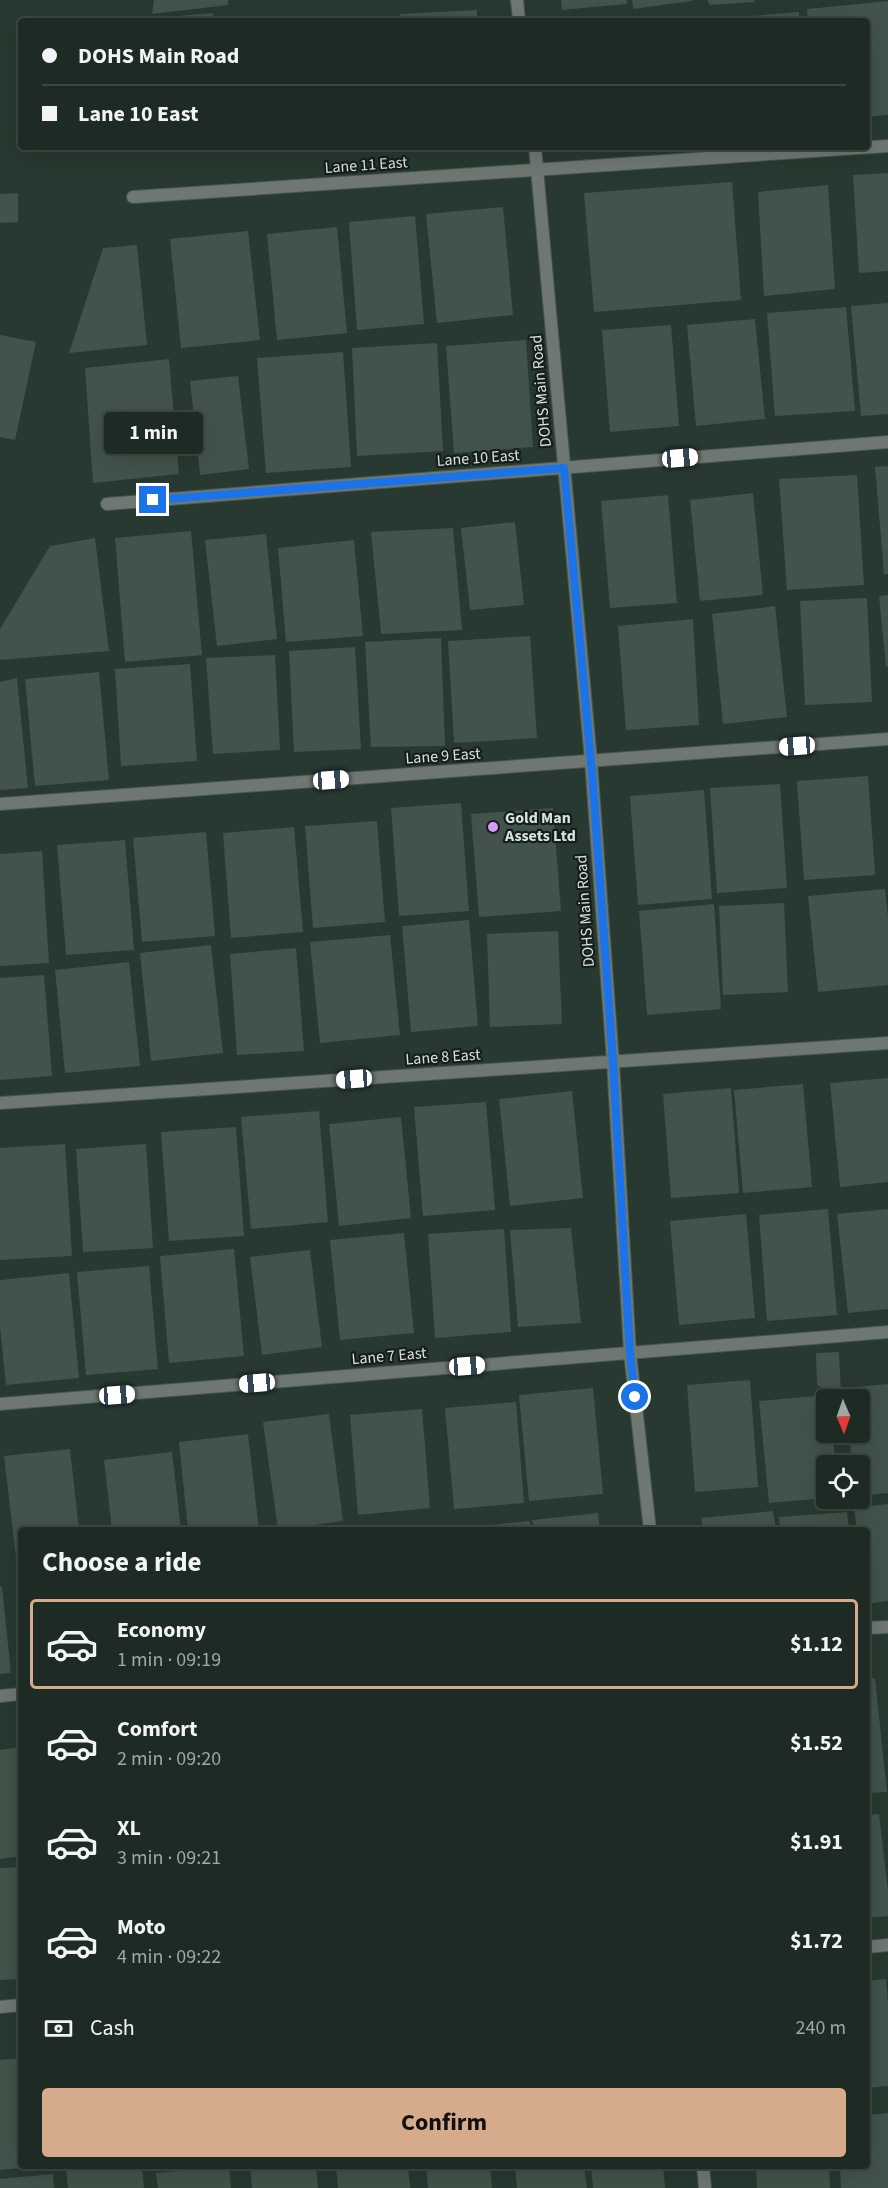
<!DOCTYPE html>
<html lang="en">
<head>
<meta charset="utf-8">
<style>
  body { margin:0; font-family:"Source Sans 3",sans-serif; background:#2a3731; color:#f1f3f6; height:100vh; display:flex; flex-direction:column; font-size:22px; white-space:nowrap }
  * { box-sizing:border-box; margin:0 }
  p { font-size:20px; color:#a0a7a6 }
  .icon { flex:none; width:33px; height:33px; fill:none; stroke:currentColor; stroke-width:2; stroke-linecap:round; stroke-linejoin:round }
  .map { position:relative; flex:1; overflow:hidden }
  .sheet { position:absolute; left:18px; top:1527px; width:852px; height:642px; display:flex; flex-direction:column; background:#1d2b24; border-radius:6px; box-shadow:0 6px 24px #0002,0 0 0 2px #3b4741 }
  .sheet>* { flex:none }
  .top-card { position:absolute; left:18px; top:18px; width:852px; height:132px; border-radius:6px; box-shadow:0 6px 24px #0002,0 0 0 2px #3b4741; display:grid; align-content:center; height:132px; padding:0 24px; background:#1d2b24 }
  .needle { width:39px; rotate:178deg }
  .tools { position:absolute; left:816px; top:1389px; display:grid; gap:12px }
  .tools a { display:grid; place-items:center; width:54px; height:54px; border-radius:6px; background:#1d2b24; box-shadow:0 6px 24px #0002,0 0 0 2px #3b4741; font-size:30px }
  .end { position:absolute; width:27px; height:27px; margin:-14px; border:8px solid #1a73e8; background:#fff; box-shadow:0 0 0 3px #fff }
  .from { border-radius:50% }
  .bubble { position:absolute; height:42px; border-radius:6px; background:#1d2b24; box-shadow:0 6px 24px #0002,0 0 0 2px #3b4741; font-size:20px; font-weight:700; line-height:42px; text-align:center }
  .car { position:absolute; width:18px; height:36px; margin:-18px -9px; border-radius:8px; box-shadow:0 0 4px 2px #0007; background:linear-gradient(#fff 24%,#345 0 40%,#fff 0 76%,#345 0 86%,#fff 0) }
  .top-card b { display:flex; align-items:center; gap:21px; height:57px; font-size:22px }
  .top-card b+b { border-top:2px solid #3b4741 }
  .top-card i { width:15px; height:15px; background:#f1f3f6 }
  ul { padding:0; list-style:none }
  li { display:flex; align-items:center; gap:18px; height:90px; margin:0 12px 9px; padding:0 12px; border:3px solid transparent; border-radius:6px }
  li div { flex:1 }
  li b { display:block; font-size:22px }
  li em { font-style:normal; font-weight:700 }
  li.on { border-color:#d6ab8b }
  li>.icon { width:54px; height:54px; stroke-width:1.5 }
  h2 { padding:0 24px; font-size:27px; line-height:72px }
  .pay { display:flex; align-items:center; gap:15px; height:66px; padding:0 24px; font-size:22px }
  .pay p { margin-inline-start:auto }
  .cta { display:flex; gap:12px; margin-top:auto; padding:12px 24px }
  .cta a { flex:1; height:69px; border-radius:6px; background:#d6ab8b; color:#111; font-size:24px; font-weight:700; line-height:69px; text-align:center }
  .map>svg:first-child { display:block }
  .building { fill:#41534a }
  .lines { fill:none; stroke-linecap:round; stroke-linejoin:round }
  .street-casing { stroke:#47574f; stroke-width:14 }
  .street { stroke:#6e7772; stroke-width:12 }
  .route { stroke:#1a73e8; stroke-width:8 }
  .poi-dot { fill:#d79bf8; stroke:#161e1a; stroke-width:2 }
  .labels { text-anchor:middle; dominant-baseline:central; stroke-width:4.5; stroke-linejoin:round; paint-order:stroke }
  .street-label { font-size:16px; fill:#d7e2dd; stroke:#161e1a }
  .poi-label { font-size:16px; font-weight:bold; fill:#d7e2dd; stroke:#161e1a; text-anchor:start }
</style>
</head>
<body>
<div class="map">
<svg width="888" height="2188" viewBox="0 0 888 2188">
  <rect width="100%" height="100%" fill="#273930"/>
  <path class="building" d="M154,0h74v5l-76,9z
    M561,0h66v4l-65,6z
    M632,0h60v1l-59,8z
    M708,0h46l1,2 -46,3z
    M888,1v114l-21,2v-96h-59l-1,-12z
    M477,10v11h-76l-1,-7z
    M799,12v9h-72v-3z
    M213,13l1,8h-70v-2z
    M888,173v98l-29,2 -6,-98z
    M732,182l9,118 -147,12 -10,-119z
    M828,185l7,104 -71,7 -6,-104z
    M18,193v29l-18,1v-29z
    M503,207l10,108 -76,8 -11,-109z
    M415,216l9,108 -67,6 -8,-108z
    M337,227l10,106 -70,7 -10,-106z
    M248,231l12,109 -79,8 -11,-109z
    M137,245l10,100 -78,8 34,-105z
    M888,303v111l-27,2 -10,-110z
    M846,307l9,104 -80,5 -8,-103z
    M755,319l10,100 -69,7 -9,-101z
    M671,325l8,101 -69,6 -8,-102z
    M0,335l36,7 -21,98 -15,-3z
    M526,340l7,107 -79,6 -8,-107z
    M437,343l6,108 -86,5 -5,-108z
    M343,352l8,115 -85,6 -9,-115z
    M169,359l10,115 -86,9 -8,-115z
    M238,376l11,93 -49,6 -10,-94z
    M888,466v108h-4l-9,-107z
    M857,475l7,110 -77,5 -8,-111z
    M753,493l10,102 -63,6 -10,-101z
    M668,495l9,108 -67,5 -9,-107z
    M515,522l9,83 -54,5 -9,-82z
    M453,528l9,102 -81,4 -10,-102z
    M191,531l11,124 -77,7 -10,-124z
    M266,534l11,105 -60,7 -12,-106z
    M95,538l14,113 -109,9v-31l50,-83z
    M354,540l9,96 -77,6 -8,-94z
    M888,595v72h-2l-7,-71z
    M867,598l5,104 -67,3 -5,-104z
    M775,606l12,111 -64,7 -11,-110z
    M693,619l6,106 -73,5 -8,-104z
    M530,636l7,102 -83,5 -6,-102z
    M441,638l4,108 -74,1 -6,-105z
    M355,647l6,102 -67,3 -5,-101z
    M275,655l5,95 -67,4 -7,-96z
    M190,664l7,97 -76,5 -6,-97z
    M99,672l10,108 -74,6 -10,-107z
    M17,678l11,110 -28,2v-108z
    M868,776l7,99 -71,5 -7,-99z
    M780,784l7,104 -70,5 -7,-105z
    M704,790l8,109 -74,6 -8,-109z
    M461,803l8,108 -70,5 -8,-108z
    M553,808l8,103 -82,6 -8,-103z
    M377,821l8,101 -72,6 -8,-102z
    M294,827l9,105 -72,6 -8,-105z
    M206,832l9,104 -73,6 -9,-104z
    M125,840l9,110 -68,5 -9,-110z
    M42,851l7,112 -49,3v-112z
    M885,889l3,28v68l-70,7 -10,-96z
    M784,903l4,89 -65,3 -4,-89z
    M714,904l7,105 -74,6 -8,-104z
    M469,920l9,106 -67,6 -9,-106z
    M558,931l4,93 -72,3 -3,-93z
    M390,935l10,100 -80,8 -10,-101z
    M211,945l12,108 -72,8 -11,-108z
    M296,948l8,103 -67,4 -7,-101z
    M129,962l11,104 -75,7 -10,-103z
    M44,975l8,101 -52,4v-102z
    M888,1078v104l-48,5 -10,-104z
    M803,1084l9,103 -69,6 -9,-103z
    M731,1088l8,105 -68,5 -8,-104z
    M572,1091l11,107 -73,8 -11,-107z
    M486,1102l9,108 -72,6 -9,-109z
    M319,1111l9,111 -77,7 -10,-112z
    M401,1117l10,101 -72,8 -10,-102z
    M236,1127l8,109 -75,5 -8,-109z
    M65,1144l7,112 -72,4v-112z
    M146,1144l7,104 -70,4 -7,-103z
    M828,1209l9,106 -70,6 -8,-106z
    M888,1209v100l-40,4 -11,-99z
    M746,1214l9,104 -76,7 -9,-104z
    M571,1228l10,95 -63,4 -8,-97z
    M504,1229l7,103 -76,6 -7,-104z
    M404,1233l10,100 -74,7 -10,-100z
    M234,1249l10,107 -75,7 -9,-107z
    M310,1250l12,97 -60,8 -12,-98z
    M149,1266l9,103 -72,6 -9,-103z
    M69,1273l10,105 -73,7 -6,-58v-47z
    M839,1352l2,43 -24,-10 -1,-32z
    M750,1380l8,107 -63,5 -8,-107z
    M888,1384v109l-28,3v-30h-8l-3,-34h11v-32h-15l-1,-12z
    M593,1388l10,106 -74,7 -10,-106z
    M828,1395l-2,37h6l4,34h-10v32l-57,5 -10,-102z
    M516,1402l8,101 -70,6 -9,-101z
    M422,1409l8,99 -72,7 -8,-100z
    M329,1414l14,107 -65,9 -15,-108z
    M248,1434l11,96h-71l-9,-88z
    M70,1449l9,81h-58v27h-5l-12,-101z
    M172,1452l9,78h-69l-8,-70z
    M888,1504v97l-21,3v-74h-10l-3,-22z
    M773,1511l3,19h-73l-2,-12z
    M847,1512l2,18h-69l-1,-13z
    M598,1513l2,17h-66l-2,-10z
    M530,1521v9h-71v-2z
    M0,1587h2l9,86 -11,1z
    M875,1678l12,114 -20,1v-114z
    M20,1747l1,109 -21,3v-109z
    M879,1814l9,76v26l-21,2v-103z
    M21,1867v112l-21,1v-112z
    M886,1979l2,24v83l-21,2v-107z
    M21,2058v110l-21,2v-110z
    M888,2113v75h-47l-1,-22h27v-51z
    M86,2166h56l2,22h-76l-2,-20z
    M229,2166l2,22h-73l-2,-15z
    M250,2166h66l2,22h-66z
    M336,2166h72l2,22h-72z
    M426,2166h64l2,22h-64z
    M515,2166h69l3,22h-70z
    M591,2166h72l2,22h-72z
    M756,2166h73l1,22h-73z
    M53,2174l1,14h-54v-9z"/>
  <g class="lines">
    <defs>
      <path id="street" d="M517,0l2,21
        M535,147l56,614 22,301 17,291 20,177
        M133,197l755,-51
        M107,504l781,-62
        M0,804l888,-65
        M0,1103l888,-60
        M0,1404l888,-72
        M867,1628l21,-1
        M0,1696l21,-2
        M867,1947l21,-2
        M0,2007l21,-2
        M703,2166l2,22"/>
    </defs>
    <use href="#street" class="street-casing"/>
    <use href="#street" class="street"/>
  </g>
  <g class="lines">
    <path class="route" d="M153,500l411,-32 29,316 20,278 17,291 5,44"/>
  </g>
  <circle class="poi-dot" cx="493" cy="827" r="6"/>
  <g class="labels">
    <g class="street-label">
      <text transform="translate(366 165) rotate(-4)">Lane 11 East</text>
      <text transform="translate(541 391) rotate(-95)">DOHS Main Road</text>
      <text transform="translate(478 458) rotate(-4)">Lane 10 East</text>
      <text transform="translate(443 756) rotate(-4)">Lane 9 East</text>
      <text transform="translate(585 911) rotate(-94)">DOHS Main Road</text>
      <text transform="translate(443 1057) rotate(-4)">Lane 8 East</text>
      <text transform="translate(389 1356) rotate(-5)">Lane 7 East</text>
    </g>
    <g class="poi-label">
      <text x="505" y="818">Gold Man<tspan x="505" dy="18">Assets Ltd</tspan></text>
    </g>
  </g>
</svg>
<div class="tools">
<a><svg class="needle" viewBox="-14 -14 28 28"><path d="M0-13l5 13h-10z" fill="#e53935"/><path d="M0 13l5-13h-10z" fill="#a0a7a6"/></svg></a>
<a><svg class="icon" aria-label="locate" viewBox="0 0 24 24"><circle cx="12" cy="12" r="6"/><path d="M12 2v4M12 18v4M2 12h4M18 12h4"/></svg></a>
</div>
<i class="end from" style="left:635px;top:1397px"></i>
<i class="end" style="left:153px;top:500px"></i>
<div class="bubble" style="left:104px;top:412px;width:99px">1 min</div>
<i class="car" style="left:680px;top:458px;rotate:85deg"></i>
<i class="car" style="left:797px;top:746px;rotate:266deg"></i>
<i class="car" style="left:331px;top:780px;rotate:86deg"></i>
<i class="car" style="left:354px;top:1079px;rotate:266deg"></i>
<i class="car" style="left:467px;top:1366px;rotate:86deg"></i>
<i class="car" style="left:257px;top:1383px;rotate:265deg"></i>
<i class="car" style="left:117px;top:1395px;rotate:86deg"></i>
<div class="top-card">
<b><i class="from"></i>DOHS Main Road</b>
<b><i></i>Lane 10 East</b>
</div>
<section class="sheet">
<h2>Choose a ride</h2>
<ul>
<li class="on"><svg class="icon" aria-label="car" viewBox="0 0 24 24"><path d="M5 17H2v-5l4-1 3-4h7l3 4 3 1v5h-3M9 17h6M6 11h13"/><circle cx="7" cy="17" r="2"/><circle cx="17" cy="17" r="2"/></svg><div><b>Economy</b><p>1 min · 09:19</p></div><em>$1.12</em></li>
<li><svg class="icon" aria-label="car" viewBox="0 0 24 24"><path d="M5 17H2v-5l4-1 3-4h7l3 4 3 1v5h-3M9 17h6M6 11h13"/><circle cx="7" cy="17" r="2"/><circle cx="17" cy="17" r="2"/></svg><div><b>Comfort</b><p>2 min · 09:20</p></div><em>$1.52</em></li>
<li><svg class="icon" aria-label="car" viewBox="0 0 24 24"><path d="M5 17H2v-5l4-1 3-4h7l3 4 3 1v5h-3M9 17h6M6 11h13"/><circle cx="7" cy="17" r="2"/><circle cx="17" cy="17" r="2"/></svg><div><b>XL</b><p>3 min · 09:21</p></div><em>$1.91</em></li>
<li><svg class="icon" aria-label="car" viewBox="0 0 24 24"><path d="M5 17H2v-5l4-1 3-4h7l3 4 3 1v5h-3M9 17h6M6 11h13"/><circle cx="7" cy="17" r="2"/><circle cx="17" cy="17" r="2"/></svg><div><b>Moto</b><p>4 min · 09:22</p></div><em>$1.72</em></li>
</ul>
<div class="pay"><svg class="icon" aria-label="cash" viewBox="0 0 24 24"><path d="M3 7h18v10H3z"/><circle cx="12" cy="12" r="2"/></svg>Cash<p>240 m</p></div>
<div class="cta"><a>Confirm</a></div>
</section>
</div>
</body>
</html>
